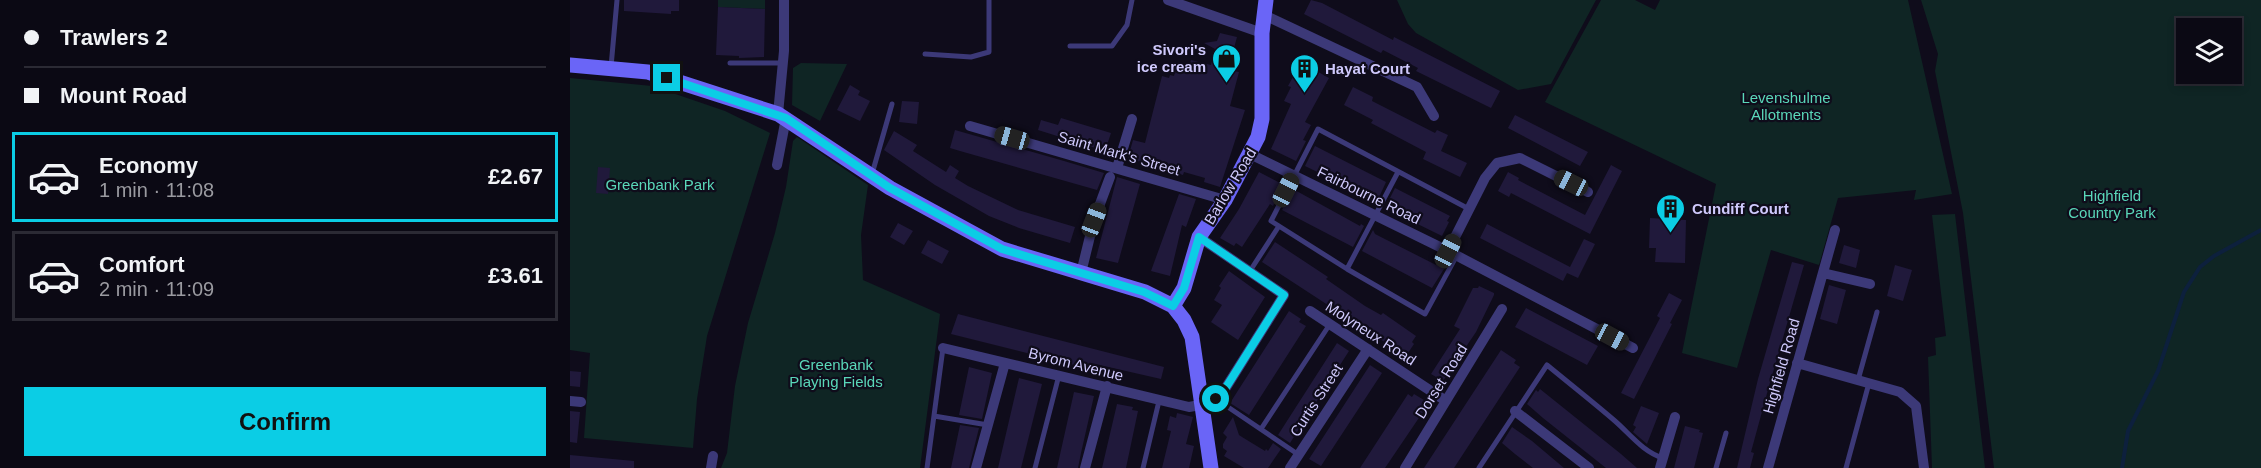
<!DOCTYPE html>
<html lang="en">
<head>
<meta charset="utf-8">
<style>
  body { margin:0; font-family:Arial,sans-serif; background:#191722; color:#f1f3f6; height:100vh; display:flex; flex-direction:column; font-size:22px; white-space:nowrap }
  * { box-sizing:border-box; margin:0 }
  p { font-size:20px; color:#9a9aa0 }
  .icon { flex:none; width:33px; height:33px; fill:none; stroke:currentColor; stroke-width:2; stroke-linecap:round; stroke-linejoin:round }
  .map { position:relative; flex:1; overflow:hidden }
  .side { display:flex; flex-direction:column; background:#0b0914; width:570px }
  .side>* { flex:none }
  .hud { display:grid; align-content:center; height:132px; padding:0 24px; background:#0b0914 }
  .fabs { position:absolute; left:1606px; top:18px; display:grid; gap:12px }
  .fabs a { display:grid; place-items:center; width:66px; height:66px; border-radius:0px; background:#0b0914; box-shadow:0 3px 9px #0003,0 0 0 2px #2b2a34; font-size:30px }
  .end { position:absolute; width:27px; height:27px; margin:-14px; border:8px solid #0bcde5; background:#111; box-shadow:0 0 0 3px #111 }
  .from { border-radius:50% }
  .car { position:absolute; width:18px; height:36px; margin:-18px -9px; border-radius:8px; box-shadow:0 0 4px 2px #0007; background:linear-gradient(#222 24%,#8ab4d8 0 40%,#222 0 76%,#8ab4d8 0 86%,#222 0) }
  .hud b { display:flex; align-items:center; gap:21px; height:57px; font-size:22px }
  .hud b+b { border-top:2px solid #2b2a34 }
  .hud i { width:15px; height:15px; background:#f1f3f6 }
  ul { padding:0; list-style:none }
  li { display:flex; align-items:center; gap:18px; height:90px; margin:0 12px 9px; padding:0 12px; border:3px solid #2b2a34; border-radius:0px }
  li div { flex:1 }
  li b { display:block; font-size:22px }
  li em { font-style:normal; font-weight:600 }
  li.active { border-color:#0bcde5 }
  li>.icon { width:54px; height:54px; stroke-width:1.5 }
  .button { display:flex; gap:12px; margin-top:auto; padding:12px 24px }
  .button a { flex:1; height:69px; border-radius:0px; background:#0bcde5; color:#111; font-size:24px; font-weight:600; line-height:69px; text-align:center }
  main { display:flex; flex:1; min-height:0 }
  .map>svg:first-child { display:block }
  .green { fill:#0f2524; fill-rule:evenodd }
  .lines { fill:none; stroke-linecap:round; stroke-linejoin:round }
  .stream { stroke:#0d203d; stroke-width:4 }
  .building { fill:#20193b }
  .lane { stroke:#3c3978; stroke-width:5 }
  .street { stroke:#3c3978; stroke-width:10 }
  .secondary { stroke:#6a65f7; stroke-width:15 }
  .route { stroke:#0bcde5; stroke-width:8 }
  .labels { text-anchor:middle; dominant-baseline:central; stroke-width:4.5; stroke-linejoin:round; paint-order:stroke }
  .poi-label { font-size:15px; font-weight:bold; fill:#cfc9fc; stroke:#0f0c1b; text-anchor:start }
  .park-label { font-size:15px; fill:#5ad7b9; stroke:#0f0c1b }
  .street-label { font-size:15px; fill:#cfc9fc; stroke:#0f0c1b }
</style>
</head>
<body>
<main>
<section class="side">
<div class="hud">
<b><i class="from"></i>Trawlers 2</b>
<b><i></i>Mount Road</b>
</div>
<ul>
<li class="active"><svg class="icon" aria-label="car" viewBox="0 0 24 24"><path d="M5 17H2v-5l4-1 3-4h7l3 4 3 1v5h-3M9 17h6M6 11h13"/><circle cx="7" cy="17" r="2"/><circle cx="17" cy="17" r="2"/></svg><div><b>Economy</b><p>1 min · 11:08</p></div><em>£2.67</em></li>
<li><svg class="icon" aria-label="car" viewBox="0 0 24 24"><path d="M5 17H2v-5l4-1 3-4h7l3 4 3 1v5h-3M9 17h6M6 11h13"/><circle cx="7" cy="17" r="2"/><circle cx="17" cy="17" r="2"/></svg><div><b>Comfort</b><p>2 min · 11:09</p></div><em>£3.61</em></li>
</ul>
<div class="button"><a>Confirm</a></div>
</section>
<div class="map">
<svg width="1691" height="468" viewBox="0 0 1691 468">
  <rect width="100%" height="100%" fill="#0f0c1b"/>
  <path class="green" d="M148,0h47v9l-47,-2z
    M827,0h199l-45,84 -33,6 -102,-57 -8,-9z
    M1031,0h34l20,10 5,-10h248l44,194 -38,6 2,-10 -78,8 -19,67 -48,-15 -34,118 -55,-15 34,-169 -171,-82z
    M1351,0h340v468h-267l-31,-255 -28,-142 3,-17zM1617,28h45v46h-45z
    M231,63l46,1 -27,57 -28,-16 1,-37z
    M0,78l82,8 73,25 45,22 -63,203 -10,63 -4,49 -109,-10 6,-85 -20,-3z
    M227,137l71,48 -7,50 2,45 77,34 -20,154h-199l6,-15 8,-67 13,-63 27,-90 11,-46 7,-46z
    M1385,214l30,254h-53l-4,-111 8,-2 -1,-17 11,-2 -14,-121z"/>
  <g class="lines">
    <path class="stream" d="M1552,468l6,-37 30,-60 26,-79 16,-25 14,-11 47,-26"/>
  </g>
  <path class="building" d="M54,0h55v11h-8v3l-47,-3z
    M741,0l11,3 71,37 1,-3 106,54 -9,17 -75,-37 2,-3 -35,-18 -2,3 -77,-39z
    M148,7l47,2 -1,48 -25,1v-2l-23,-1z
    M650,33l17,4 -9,33 11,2 -9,34 15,4 -25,77 -16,-5 1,-4 -21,-6 -1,3 -55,-17 5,-18 12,3 17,-67 7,2 1,-3 4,1 3,-13 12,3 2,-6 20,5 4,-16 -11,-6 13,-2z
    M734,64l25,14 -24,44 6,3 -8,15 3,1 -10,20 -25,-12 20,-45 -7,-3 7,-14 -3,-1 6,-11 3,2z
    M280,85l10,6 -2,4 12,6 -10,20 -23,-11z
    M783,87l20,10 -1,4 63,32 2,-3 11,5 -7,16 26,12 -7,14 -37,-18 3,-7 -55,-29 2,-3 -29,-15z
    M332,101l17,1 -2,22 -18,-2z
    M945,115l73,37 -8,14 -72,-38z
    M491,118l50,15 -6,18 -67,-21 3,-10 17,5z
    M385,130l109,31 40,12 -7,17 -137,-39 -10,-3z
    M324,131l23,14 -4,6 33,21 4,-7 9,6 -4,7 13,8 50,24 57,17 -5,16 -51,-15 -30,-12 -54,-31 -51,-35z
    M745,146l71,36 -10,22 -4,-2 1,-3 -68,-33z
    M1041,165l11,6 -32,63 -79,-41 -2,4 -11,-6 10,-19 11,6 -1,2 67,35z
    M28,167l12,1 -2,26 -12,-1z
    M689,172l25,13 -11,21 -3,-2 -28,43 -6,-4 -2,3 -14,-8 19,-29z
    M547,177l23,7 -22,79 -22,-5z
    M825,188l55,28 -3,5 2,1 -7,14 -57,-28z
    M723,189l67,37 1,-2 3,2 -11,21 -71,-37z
    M609,194l17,5 -10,28 -4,-2 -12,51 -19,-5z
    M1080,218l36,2 -1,43 -30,-1 1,-14h-7z
    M328,223l15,8 -9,14 -14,-8z
    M917,224l83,43 -7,14 -83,-43z
    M803,230l2,4 69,35 -12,19 -70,-37z
    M1014,239l11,5 -17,34 -11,-5z
    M358,240l21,11 -7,13 -21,-11z
    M705,242l53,35 -2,2 39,27 16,9 2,-2 33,23 -4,6 2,2 -8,12 -144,-94z
    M1274,245l16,5 -4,18 -17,-5z
    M1222,262l12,3 -35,121 -18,66 3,1 -4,15h-13l21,-89z
    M1325,265l17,5 -9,31 -16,-5z
    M659,271l36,26 -27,43 -27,-18 11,-17 -8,-5 7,-12 -2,-2z
    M1259,285l17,5 -9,34 -17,-5z
    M909,286l15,7v2l-18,37 -33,49 -12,-7 29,-45 -6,-3 19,-38h5z
    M1099,293l13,7 -12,23 2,1 -38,75 -13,-6 39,-75 -3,-2z
    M956,308l72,38 -11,19 -72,-38z
    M719,311l12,8 -2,3 7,4 -57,89 -19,-12z
    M388,314l206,53 -3,12 -70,-16 -1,6 -139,-35z
    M767,343l12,8 -59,92 -12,-8z
    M931,350l15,10 -2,3 6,4 -21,32 -45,69h-30z
    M800,365l12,8 -61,93 -12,-7z
    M399,367l23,6 -10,46 -23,-4z
    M0,371l11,1 -1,15 -10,-1z
    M449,378l23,6 -21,84h-23z
    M970,389l81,65 16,14h-31l-63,-50 -16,-14 9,-14 2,2z
    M504,392l20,4 -13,57 -3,15h-21z
    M838,394l4,3 2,-3 15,9 -44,65h-25z
    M547,404l16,3 -1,3 6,1 -12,57h-24z
    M1071,406l18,7 -12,31 -14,-12 3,-5 -3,-2z
    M0,411l10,1 -3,31 -7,-1z
    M607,413l16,4 -7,27 8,2 -5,22h-27l9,-37 -4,-1 3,-14 6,2z
    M663,417l6,18 3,2 23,14 1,-2 2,2 5,-8 8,6 -13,19h-24l-20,-12 3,-5 -4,-3v-4l4,-7 -4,-4z
    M390,425l19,3 -10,40h-18z
    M1115,426l15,4 -1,2 4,1 -9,35h-20z
    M942,427l20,14 32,27h-31l-18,-14 -13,-11z
    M0,455l64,6v7h-64z"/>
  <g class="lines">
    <path class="lane" d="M500,46h42l15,-21 5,-25
      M355,54l46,3 18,-5v-52
      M160,63h53
      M41,67l6,-67
      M302,174l20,-70
      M887,255l-32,59 -78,-45 -76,-48 47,-92 151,80
      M777,269l51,-97
      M680,271l29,-45
      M1288,380l19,-68
      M646,399l83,56
      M364,416l54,9
      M691,429l69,-105
      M357,468l16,-120
      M465,468l24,-93
      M573,468l16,-67
      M909,468l68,-103c23,19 46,37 68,56 15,13 28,31 48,37
      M1146,468l10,-35
      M1276,468l23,-85"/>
    <path class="street" d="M598,0l94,33
      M694,15l153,72 17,29
      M208,114l6,-63v-51
      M400,126l255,74
      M680,154l198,97 185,97
      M207,165l9,-47
      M547,168l15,-49
      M878,251l37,-73 12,-15 23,-5 68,34
      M511,273l13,-53 16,-43
      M1253,273l47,11
      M740,311l136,90
      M373,348l246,59 22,-4 9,-6 64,-102 -85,-58
      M1227,363l103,29 16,14 8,62
      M0,401l11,1
      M945,411l74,57
      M141,468l2,-12
      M406,468l29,-105
      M515,468l22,-82
      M720,468l78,-119
      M835,468l97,-159
      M1090,468l15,-51
      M1198,468l67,-238"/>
    <path class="secondary" d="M0,65l78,7 130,42 112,74 112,61 143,43 28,14 11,14 8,17 19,131
      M603,306l11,-18 15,-51 26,-37 33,-63 4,-18v-86l4,-33"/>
  </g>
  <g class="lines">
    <path class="route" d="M97,78l119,40 104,70 112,61 142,43 29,14 11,-18 15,-51 85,58 -64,102 -4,2"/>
  </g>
  <defs>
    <symbol id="shop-pin" viewBox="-11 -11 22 30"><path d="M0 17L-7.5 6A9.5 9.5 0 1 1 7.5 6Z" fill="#0bcde5" stroke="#0f0c1b"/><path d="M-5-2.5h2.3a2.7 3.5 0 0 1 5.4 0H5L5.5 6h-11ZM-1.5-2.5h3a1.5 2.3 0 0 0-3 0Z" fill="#111"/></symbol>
    <symbol id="building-pin" viewBox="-11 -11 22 30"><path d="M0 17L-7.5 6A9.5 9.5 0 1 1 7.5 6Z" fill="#0bcde5" stroke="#0f0c1b"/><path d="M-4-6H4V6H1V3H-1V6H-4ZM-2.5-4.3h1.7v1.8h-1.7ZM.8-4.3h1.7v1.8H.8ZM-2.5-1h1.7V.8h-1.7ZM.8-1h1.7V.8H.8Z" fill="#111"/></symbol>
  </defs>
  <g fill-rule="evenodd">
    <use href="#shop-pin" x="640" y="42" width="33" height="45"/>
    <use href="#building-pin" x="718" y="52" width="33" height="45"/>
    <use href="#building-pin" x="1084" y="192" width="33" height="45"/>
  </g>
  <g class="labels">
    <g class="poi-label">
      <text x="636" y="49" text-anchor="end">Sivori's<tspan x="636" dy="17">ice cream</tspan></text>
      <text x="755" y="68">Hayat Court</text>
      <text x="1122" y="208">Cundiff Court</text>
    </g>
    <g class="park-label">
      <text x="1216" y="97">Levenshulme<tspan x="1216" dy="17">Allotments</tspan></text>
      <text x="90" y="184">Greenbank Park</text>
      <text x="1542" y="195">Highfield<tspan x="1542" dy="17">Country Park</tspan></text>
      <text x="266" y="364">Greenbank<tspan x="266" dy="17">Playing Fields</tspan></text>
    </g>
    <g class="street-label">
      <text transform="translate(549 153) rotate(16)">Saint Mark's Street</text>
      <text transform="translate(660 186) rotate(-59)">Barlow Road</text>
      <text transform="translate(799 195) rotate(26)">Fairbourne Road</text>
      <text transform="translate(801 333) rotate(33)">Molyneux Road</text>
      <text transform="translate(506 364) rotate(14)">Byrom Avenue</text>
      <text transform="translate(1211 366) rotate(-74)">Highfield Road</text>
      <text transform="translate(871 381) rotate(-58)">Dorset Road</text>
      <text transform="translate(746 400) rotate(-57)">Curtis Street</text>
    </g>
  </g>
</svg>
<div class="fabs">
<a><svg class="icon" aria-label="layers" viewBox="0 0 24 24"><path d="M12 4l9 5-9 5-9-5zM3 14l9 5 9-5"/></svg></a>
</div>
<i class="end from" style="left:646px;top:399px"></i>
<i class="end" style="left:97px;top:78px"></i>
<i class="car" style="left:442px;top:138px;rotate:286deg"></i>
<i class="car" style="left:1001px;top:183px;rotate:296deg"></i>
<i class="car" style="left:716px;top:190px;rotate:27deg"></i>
<i class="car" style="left:524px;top:220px;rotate:21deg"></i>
<i class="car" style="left:878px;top:251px;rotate:27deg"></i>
<i class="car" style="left:1042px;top:337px;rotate:118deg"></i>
</div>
</main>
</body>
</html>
